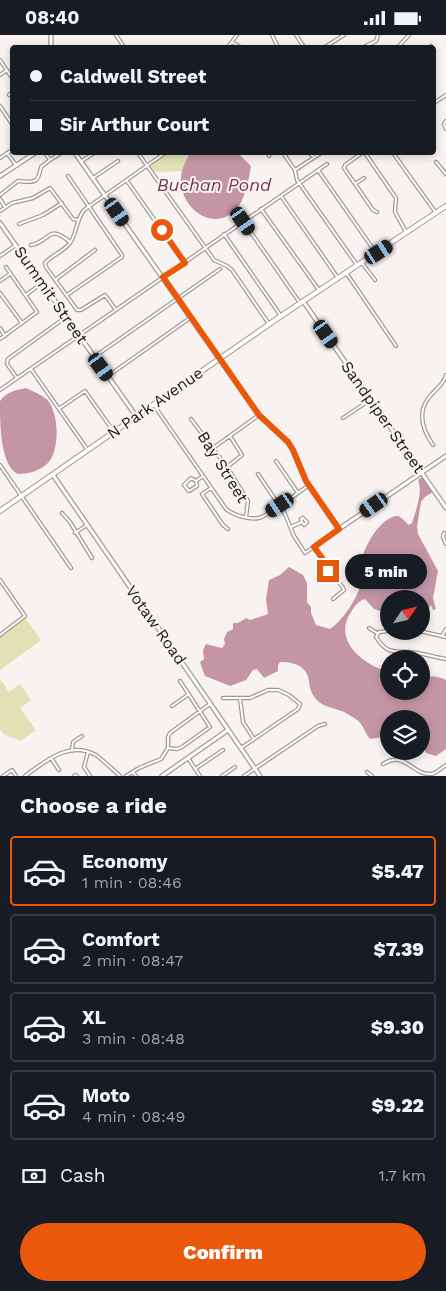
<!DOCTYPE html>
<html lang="en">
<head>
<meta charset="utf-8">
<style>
  body { margin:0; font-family:"Work Sans",sans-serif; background:#242831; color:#f1f3f6; height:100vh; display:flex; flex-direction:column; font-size:19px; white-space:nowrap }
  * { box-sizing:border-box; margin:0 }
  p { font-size:16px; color:#9ea1a6 }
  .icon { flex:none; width:28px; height:28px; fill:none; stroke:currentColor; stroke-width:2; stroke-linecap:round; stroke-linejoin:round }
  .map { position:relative; height:741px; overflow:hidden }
  .details { display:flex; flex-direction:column; background:#171b24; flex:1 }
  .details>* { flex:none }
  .banner { position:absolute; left:10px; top:10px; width:426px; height:110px; border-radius:5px; box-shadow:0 2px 8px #0003; display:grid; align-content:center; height:110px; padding:0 20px; background:#171b24 }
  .needle { width:32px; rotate:55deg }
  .fabs { position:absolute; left:380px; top:555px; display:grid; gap:10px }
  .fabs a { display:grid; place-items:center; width:50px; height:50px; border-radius:50%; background:#171b24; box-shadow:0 2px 8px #0003; font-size:25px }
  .end { position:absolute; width:22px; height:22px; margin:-11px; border:6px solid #ea580c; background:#fff; box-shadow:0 0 0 2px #fff }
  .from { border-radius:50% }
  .bubble { position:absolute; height:35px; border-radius:18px; background:#171b24; box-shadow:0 2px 8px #0003; font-size:16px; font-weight:800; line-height:35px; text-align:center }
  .car { position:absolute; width:15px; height:30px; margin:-15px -8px; border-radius:6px; box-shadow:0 0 4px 1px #0007; background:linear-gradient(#222 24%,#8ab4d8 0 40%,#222 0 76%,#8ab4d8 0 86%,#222 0) }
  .banner b { display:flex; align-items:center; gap:18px; height:48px; font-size:19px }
  .banner b+b { border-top:1px solid #363941 }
  .banner i { width:12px; height:12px; background:#f1f3f6 }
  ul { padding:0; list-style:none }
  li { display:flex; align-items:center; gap:15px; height:70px; margin:0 10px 8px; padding:0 10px; border:2px solid #363941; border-radius:5px }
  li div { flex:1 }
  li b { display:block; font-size:19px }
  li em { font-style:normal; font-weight:800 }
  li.active { border-color:#ea580c }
  li>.icon { width:45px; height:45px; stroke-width:1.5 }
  h2 { padding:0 20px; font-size:22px; line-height:60px }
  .pay { display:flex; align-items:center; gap:12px; height:55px; padding:0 20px; font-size:19px }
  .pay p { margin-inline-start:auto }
  .primary-button { display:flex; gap:10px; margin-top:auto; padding:10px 20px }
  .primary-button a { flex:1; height:58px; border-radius:30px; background:#ea580c; color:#fff; font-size:20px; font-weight:800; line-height:58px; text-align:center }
  .status { display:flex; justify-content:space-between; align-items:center; height:35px; padding:0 25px; background:#171b24; direction:ltr }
  .status svg { height:14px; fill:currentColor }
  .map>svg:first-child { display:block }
  .green { fill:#e2e0b5 }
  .water { fill:#c496a5 }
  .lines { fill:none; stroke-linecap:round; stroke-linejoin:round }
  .minor-casing { stroke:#9f9b98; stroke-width:4.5 }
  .tertiary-casing { stroke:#9f9b98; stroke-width:5.5 }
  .secondary-casing { stroke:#9f9b98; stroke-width:6 }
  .minor { stroke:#fff; stroke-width:2 }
  .tertiary { stroke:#fff; stroke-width:3 }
  .secondary { stroke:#fff; stroke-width:4 }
  .route { stroke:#ea580c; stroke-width:6 }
  .labels { text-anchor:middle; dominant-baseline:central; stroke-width:4; stroke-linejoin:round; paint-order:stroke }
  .street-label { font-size:16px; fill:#1a1817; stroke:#f8f3f0 }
  .water-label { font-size:18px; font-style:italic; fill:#73384f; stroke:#f8f3f0 }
</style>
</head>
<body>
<div class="status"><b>08:40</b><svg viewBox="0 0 49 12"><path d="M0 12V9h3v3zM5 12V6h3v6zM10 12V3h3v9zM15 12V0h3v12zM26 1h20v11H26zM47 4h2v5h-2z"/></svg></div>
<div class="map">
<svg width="446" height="741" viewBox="0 0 446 741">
  <rect width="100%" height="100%" fill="#f8f3f0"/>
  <path class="green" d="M165,118h30l-2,18 -39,1 -5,-8z
    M25,583l16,22 -41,30v-33z
    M0,644l9,13 11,-8 11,16 -11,8 16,22 -15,11 -16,-6 -5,-5z"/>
  <path class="water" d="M190,118h48l13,13c-2,12 -5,30 -13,41 -22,28 -59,2 -57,-29 0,-9 5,-17 9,-25z
    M26,353c8,4 18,7 23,14 10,14 11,50 -2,62 -8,7 -19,10 -29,10 -18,-8 -18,-51 -18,-73 6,-9 16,-11 26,-13z
    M422,442l11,15 -8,5 -4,5 -4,25 1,7 20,37 -5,27 3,11 -3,1 -2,-5 -5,7h-5v-13h-32v14h-2l-13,-4 -9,-10c-7,2 -10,7 -14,13 -19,28 12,53 38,60v19h32v-15c10,1 16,-1 25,4v69l-10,7 -10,-3 -2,-5 2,-9 -5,-9v-11h-32v17l-19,3c-5,-6 -7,-15 -13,-19 -4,-3 -9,-6 -13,-8 -11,-5 -20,-4 -28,-13 -11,-13 -3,-22 -14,-31 -5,-5 -15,-6 -22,-6l-2,3v6l-14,7 -7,-9 -4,1 -7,10 -16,6 -25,-10 -5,-14 4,-3 -1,-9 3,-6 16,4 3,-4 -1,-5 3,-7 6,-3v-6h5l8,-5 4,2 18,-6 -2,-15 3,-19 11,-5 9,-8 14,8 4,8v19l4,5v6l5,12 14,4c14,-10 25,-28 31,-44 -10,-17 15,-68 36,-69 4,0 8,6 12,9l3,-2c4,-13 11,-31 6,-43z"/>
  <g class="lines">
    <defs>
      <path id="minor" d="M116,0l8,12
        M272,0l6,12
        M296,0l8,12
        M232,7l8,5
        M228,12l9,-12
        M325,12l19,-12
        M364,12l12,-6 2,-6
        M398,12l11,-12
        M430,12l1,-1
        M0,25l12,18
        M0,40l7,-5
        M9,60l3,-3
        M434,68l12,-8
        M0,71l12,18
        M446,86l-2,3 2,5
        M7,118l9,12
        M45,118l5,7 11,-7
        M138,118l76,107 13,6 5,4 37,54
        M283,118l12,17 2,10 60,85
        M309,118l5,4
        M362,118l-17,12 -1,3 29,42 4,2
        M365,118l31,45 -1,14 11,20
        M393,118l43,60
        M269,121l2,-3
        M0,123l12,-8
        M82,126l12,-8
        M436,127l10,12
        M295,135l26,-17
        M318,135l58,83
        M93,143l25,-17
        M127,146l58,82
        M355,149l9,-6
        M0,160l18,-14c15,1 20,4 23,-14l9,-7
        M281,161l57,82
        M0,164l5,8
        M261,174l58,81
        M0,176l12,-8 21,-5 17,-10 23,31 5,1
        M243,186l57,82
        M19,189l24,-9 19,-12
        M224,199l57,82
        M31,210c21,-4 16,-22 39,-3
        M0,221l16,-11
        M362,228l13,17
        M347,239l49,72
        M55,245l40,-30
        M0,246l10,-7
        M0,258l22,30
        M26,260l16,-12
        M67,260l55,-38v-2l-54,-79
        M116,275l-11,-15 -24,15h-4l-31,-43 -1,-4c7,-8 18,-11 25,-20 7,-10 6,-23 14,-33l81,-57
        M0,293l5,8
        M0,304l37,-27 -31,-45
        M94,322l126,-88
        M31,334l56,80
        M108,341l82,-58
        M17,343l-10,-14 1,-5 58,-42
        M0,355l327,-226
        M153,369l73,105c7,6 23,11 33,9 9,-2 40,-26 50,-33
        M60,373l25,-17 29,41
        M343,383l27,-18
        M191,384l36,48 21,34 -2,16
        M433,410c-11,-16 -17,-35 -1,-51 6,-7 12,-10 14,-19
        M213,413l46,-33
        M276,426l22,32
        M0,430l71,103
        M227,432l15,-12 -12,-19
        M258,439l27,40 9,22 11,17 34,-24
        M191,443l5,3 1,5 -8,5 -5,-6z
        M196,446l7,-5
        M211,453l-9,6 21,31 5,4
        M62,478l8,9 22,36
        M291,492l11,-5 2,3 3,-3 -4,-4 -2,1 1,3
        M75,498l12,-8
        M444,498l-1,4 3,7
        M314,512l14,19h3l4,6 -1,5 -2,-1 -5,-7 1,-3
        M0,545l25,36 -25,19
        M333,564l11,-9c-1,-5 -7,-7 -9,-14
        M369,593l8,5
        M389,596l-10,1 -3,5c11,17 16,14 34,15 12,1 24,5 36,7
        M393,596l31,1 22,5
        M442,601l4,-7
        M223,663h27l18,-8h10l11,5 11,9 -2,5 -57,39
        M240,664l3,23 11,17
        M172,671l17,-12
        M168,713l9,1 5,-2 28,-20 -30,-46
        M72,715l1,-8 9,-6
        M88,717l-4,15 6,9
        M51,723l8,12
        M188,723l12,18
        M383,729c23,-14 29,12 49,10 5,-2 10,-6 14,-9
        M195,734l28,-19
        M133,737l3,4
        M367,737l5,4
        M3,741l9,-6 4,6
        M25,741c21,-15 44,-36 71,-21 8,6 16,14 24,21
        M74,741l2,-1 1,1
        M126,741l13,-8 22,-9 7,-11v-11l2,-4 40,-29
        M222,741l13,-9
        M244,741l74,-50 7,-2"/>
      <path id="tertiary" d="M51,12v-12
        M75,118l184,262 29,27 5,8 13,31 33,48 107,-73
        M0,141l35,-23
        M0,188l136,193
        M303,266l143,207
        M53,440l207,301
        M162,741l66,-46"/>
      <path id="secondary" d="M0,476l281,-195 165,-110"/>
    </defs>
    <use href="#minor" class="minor-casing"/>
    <use href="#tertiary" class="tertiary-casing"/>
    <use href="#secondary" class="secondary-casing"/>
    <use href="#minor" class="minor"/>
    <use href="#tertiary" class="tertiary"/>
    <use href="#secondary" class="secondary"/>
  </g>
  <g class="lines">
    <path class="route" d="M162,195l23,33 -22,14 96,138 29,27 5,8 13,31 33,48 -25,18 14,19v5"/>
  </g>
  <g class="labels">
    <g class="street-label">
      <text transform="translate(51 260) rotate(55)">Summit Street</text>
      <text transform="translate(155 368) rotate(-35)">N Park Avenue</text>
      <text transform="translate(383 382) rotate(55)">Sandpiper Street</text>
      <text transform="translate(223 432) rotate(58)">Bay Street</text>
      <text transform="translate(156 590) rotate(55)">Votaw Road</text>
    </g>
    <g class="water-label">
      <text x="214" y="149">Buchan Pond</text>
    </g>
  </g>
</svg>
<div class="fabs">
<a><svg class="needle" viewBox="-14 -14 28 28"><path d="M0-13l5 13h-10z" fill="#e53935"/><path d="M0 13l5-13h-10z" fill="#9ea1a6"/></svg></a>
<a><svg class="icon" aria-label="locate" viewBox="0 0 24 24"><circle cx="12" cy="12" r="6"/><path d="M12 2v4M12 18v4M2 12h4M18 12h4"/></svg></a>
<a><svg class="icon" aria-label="layers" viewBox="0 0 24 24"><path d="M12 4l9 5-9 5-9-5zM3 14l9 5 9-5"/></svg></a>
</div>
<i class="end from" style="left:162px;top:195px"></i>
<i class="end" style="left:328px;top:536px"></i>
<div class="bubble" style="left:345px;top:519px;width:82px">5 min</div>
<i class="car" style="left:117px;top:177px;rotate:145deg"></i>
<i class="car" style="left:243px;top:186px;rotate:145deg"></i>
<i class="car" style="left:379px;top:217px;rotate:57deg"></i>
<i class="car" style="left:326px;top:299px;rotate:145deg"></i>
<i class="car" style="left:101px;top:332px;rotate:144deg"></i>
<i class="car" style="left:280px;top:470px;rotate:236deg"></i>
<i class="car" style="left:374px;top:470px;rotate:235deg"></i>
<div class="banner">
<b><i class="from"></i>Caldwell Street</b>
<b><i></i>Sir Arthur Court</b>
</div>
</div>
<section class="details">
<h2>Choose a ride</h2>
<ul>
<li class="active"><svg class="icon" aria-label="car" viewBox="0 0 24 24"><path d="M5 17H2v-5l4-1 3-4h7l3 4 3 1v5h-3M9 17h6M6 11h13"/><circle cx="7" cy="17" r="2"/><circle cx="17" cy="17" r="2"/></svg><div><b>Economy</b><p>1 min · 08:46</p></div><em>$5.47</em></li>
<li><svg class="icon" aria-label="car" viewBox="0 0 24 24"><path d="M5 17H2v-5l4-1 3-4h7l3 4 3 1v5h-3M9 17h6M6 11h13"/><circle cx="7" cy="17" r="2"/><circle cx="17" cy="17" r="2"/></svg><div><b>Comfort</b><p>2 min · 08:47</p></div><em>$7.39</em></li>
<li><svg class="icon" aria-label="car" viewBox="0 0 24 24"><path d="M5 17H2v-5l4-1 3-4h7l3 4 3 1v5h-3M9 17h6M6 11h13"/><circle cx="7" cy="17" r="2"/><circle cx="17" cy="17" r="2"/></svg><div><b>XL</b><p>3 min · 08:48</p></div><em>$9.30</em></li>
<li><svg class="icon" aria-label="car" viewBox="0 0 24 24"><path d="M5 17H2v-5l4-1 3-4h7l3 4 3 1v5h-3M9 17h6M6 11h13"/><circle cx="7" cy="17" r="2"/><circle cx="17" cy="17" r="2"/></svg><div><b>Moto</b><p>4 min · 08:49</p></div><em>$9.22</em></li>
</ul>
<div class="pay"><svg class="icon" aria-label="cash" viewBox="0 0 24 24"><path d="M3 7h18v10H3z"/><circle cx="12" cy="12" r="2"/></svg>Cash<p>1.7 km</p></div>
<div class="primary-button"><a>Confirm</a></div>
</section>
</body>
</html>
